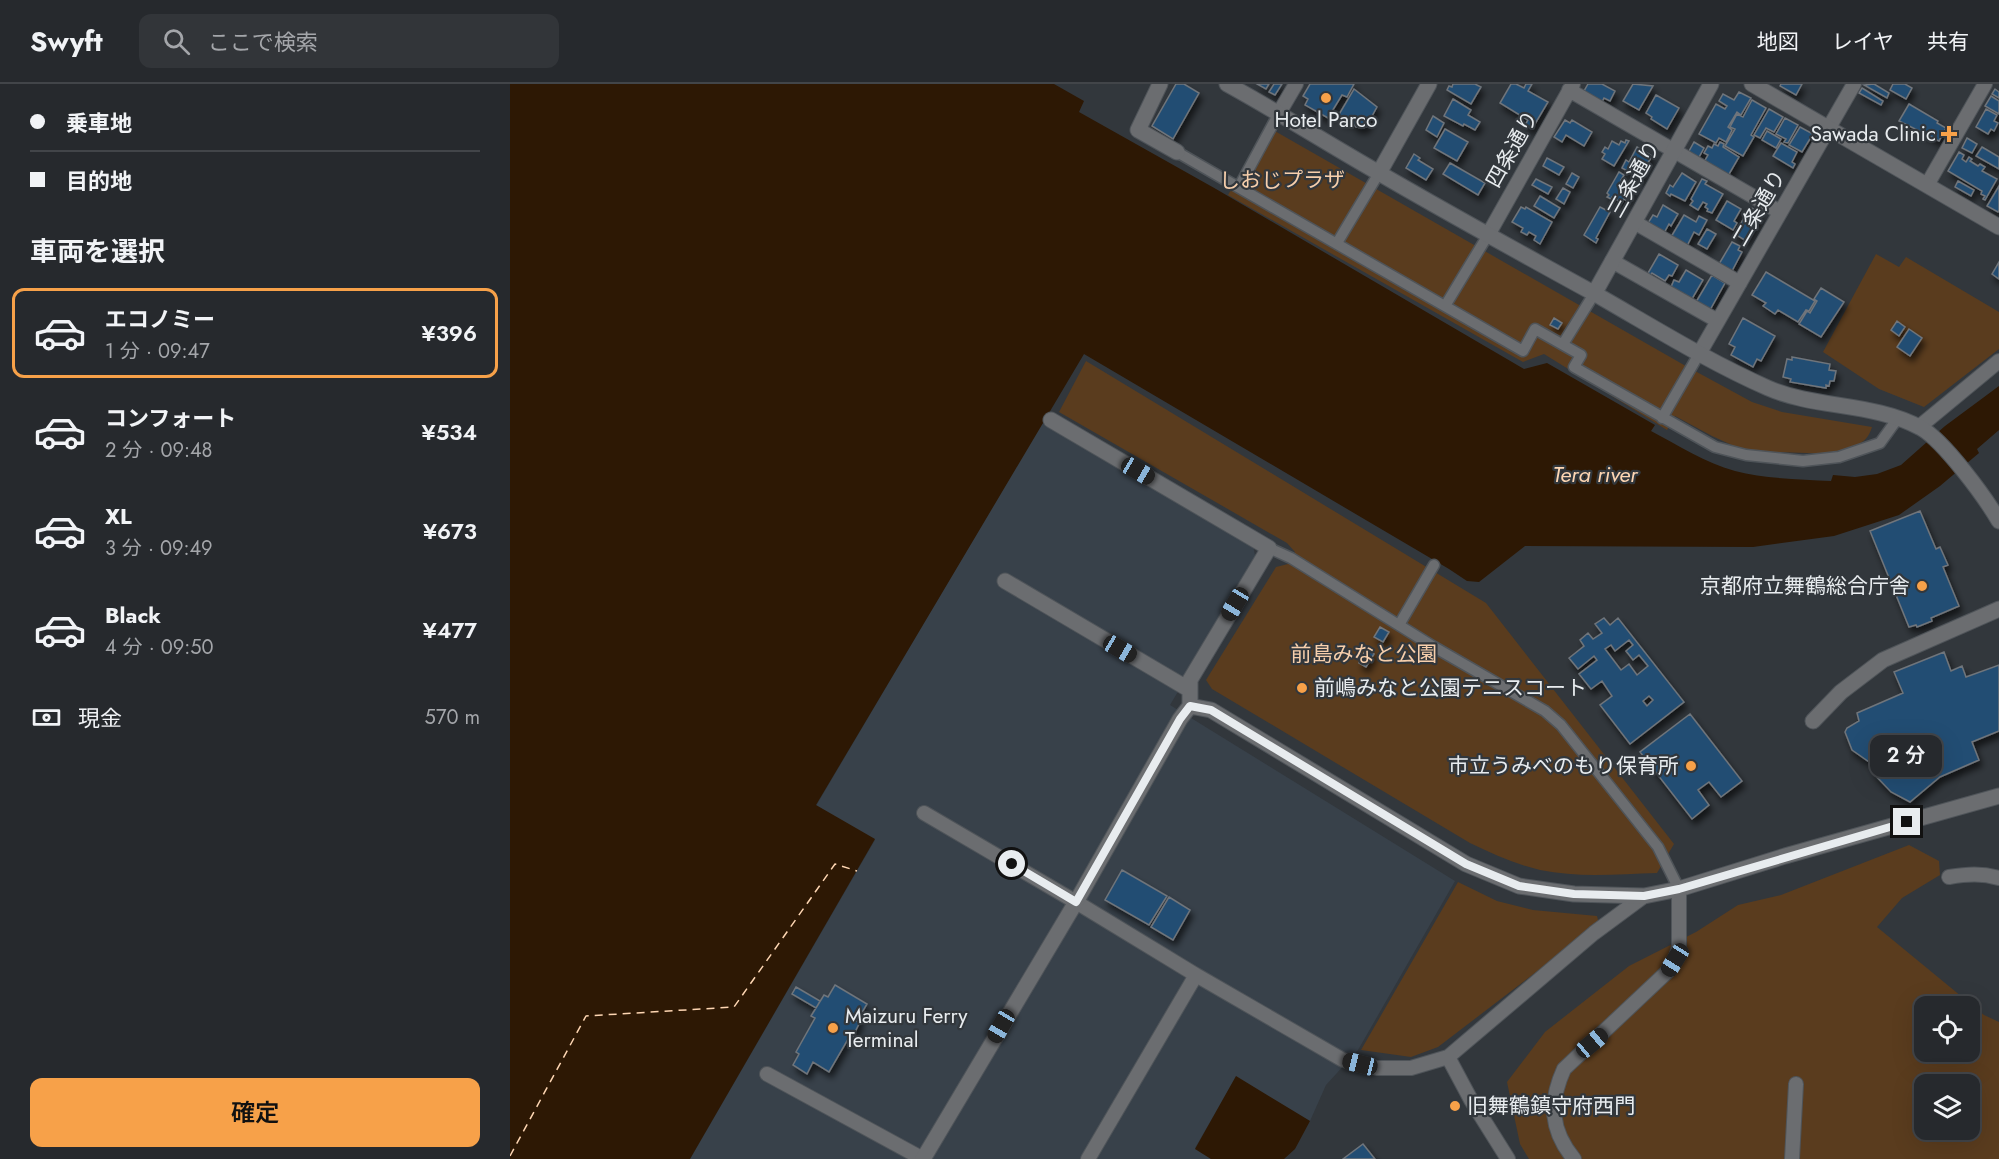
<!DOCTYPE html>
<html lang="ja">
<head>
<meta charset="utf-8">
<style>
  body { margin:0; font-family:Jost,"Noto Sans JP",sans-serif; background:#323539; color:#f1f3f6; height:100vh; display:flex; flex-direction:column; font-size:22px; white-space:nowrap }
  * { box-sizing:border-box; margin:0 }
  p { font-size:20px; color:#a4a6aa }
  .icon { flex:none; width:33px; height:33px; fill:none; stroke:currentColor; stroke-width:2; stroke-linecap:round; stroke-linejoin:round }
  .map { position:relative; flex:1; overflow:hidden }
  .panel { display:flex; flex-direction:column; background:#26292d; width:510px }
  .panel>* { flex:none }
  .top-card { display:grid; align-content:center; height:132px; padding:0 30px; background:#26292d }
  .fabs { position:absolute; left:1404px; top:912px; display:grid; gap:12px }
  .fabs a { display:grid; place-items:center; width:66px; height:66px; border-radius:12px; background:#26292d; box-shadow:0 6px 24px #0002,0 0 0 2px #424549; font-size:30px }
  .end { position:absolute; width:27px; height:27px; margin:-14px; border:8px solid #e8ecef; background:#111; box-shadow:0 0 0 3px #111 }
  .from { border-radius:50% }
  .bubble { position:absolute; height:42px; border-radius:12px; background:#26292d; box-shadow:0 6px 24px #0002,0 0 0 2px #424549; font-size:20px; font-weight:600; line-height:42px; text-align:center }
  .car { position:absolute; width:18px; height:36px; margin:-18px -9px; border-radius:8px; box-shadow:0 0 4px 2px #0007; background:linear-gradient(#222 24%,#8ab4d8 0 40%,#222 0 76%,#8ab4d8 0 86%,#222 0) }
  .top-card b { display:flex; align-items:center; gap:21px; height:57px; font-size:22px }
  .top-card b+b { border-top:2px solid #424549 }
  .top-card i { width:15px; height:15px; background:#f1f3f6 }
  ul { padding:0; list-style:none }
  li { display:flex; align-items:center; gap:18px; height:90px; margin:0 12px 9px; padding:0 18px; border:3px solid transparent; border-radius:12px }
  li div { flex:1 }
  li b { display:block; font-size:22px }
  li em { font-style:normal; font-weight:600 }
  li.current { border-color:#f7a149 }
  li>.icon { width:54px; height:54px; stroke-width:1.5 }
  h2 { padding:0 30px; font-size:27px; line-height:72px }
  .pay { display:flex; align-items:center; gap:15px; height:66px; padding:0 30px; font-size:22px }
  .pay p { margin-inline-start:auto }
  .action { display:flex; gap:12px; margin-top:auto; padding:12px 30px }
  .action a { flex:1; height:69px; border-radius:12px; background:#f7a149; color:#111; font-size:24px; font-weight:600; line-height:69px; text-align:center }
  header { display:flex; align-items:center; gap:36px; box-sizing:border-box; height:84px; padding:0 30px; background:#26292d; border-bottom:2px solid #424549 }
  header strong { font-size:28px }
  nav { display:flex; gap:33px; margin-inline-start:auto; font-size:21px }
  .search { width:420px; height:54px; background:#323539; display:flex; align-items:center; gap:15px; box-sizing:border-box; padding:0 21px; border-radius:12px; color:#a4a6aa; font-size:22px }
  main { display:flex; flex:1; min-height:0 }
  .map>svg:first-child { display:block }
  .built { fill:#38414a }
  .green { fill:#5a3c1e; fill-rule:evenodd }
  .water { fill:#2d1804 }
  .lines { fill:none; stroke-linecap:round; stroke-linejoin:round }
  .ferry { stroke:#fed6b3; stroke-width:1.5; stroke-dasharray:8 6; stroke-linecap:butt }
  .building { fill:#244e73; stroke:#6f757b; stroke-width:1.5; fill-rule:evenodd; filter:url(#shadow) }
  .pedestrian-casing { stroke:#4f5459; stroke-width:13 }
  .minor-casing { stroke:#4f5459; stroke-width:16 }
  .tertiary-casing { stroke:#4f5459; stroke-width:17 }
  .pedestrian { stroke:#6b6d70; stroke-width:10 }
  .minor { stroke:#6b6d70; stroke-width:14 }
  .tertiary { stroke:#6b6d70; stroke-width:15 }
  .route { stroke:#e8ecef; stroke-width:8 }
  .poi-dot { fill:#f7a149; stroke:#32373c; stroke-width:2 }
  .labels { text-anchor:middle; dominant-baseline:central; stroke-width:4.5; stroke-linejoin:round; paint-order:stroke }
  .poi-label { font-size:21px; fill:#e8ecef; stroke:#32373c; text-anchor:end }
  .street-label { font-size:21px; fill:#e8ecef; stroke:#32373c }
  .park-label { font-size:21px; fill:#f7cfac; stroke:#32373c }
  .water-label { font-size:22px; font-style:italic; fill:#fed6b3; stroke:#32373c }
</style>
</head>
<body>
<header>
<strong>Swyft</strong>
<div class="search"><svg class="icon" aria-label="search" viewBox="0 0 24 24"><circle cx="10" cy="10" r="6"/><path d="M15 15l6 6"/></svg>ここで検索</div>
<nav><a>地図</a><a>レイヤ</a><a>共有</a></nav>
</header>
<main>
<section class="panel">
<div class="top-card">
<b><i class="from"></i>乗車地</b>
<b><i></i>目的地</b>
</div>
<h2>車両を選択</h2>
<ul>
<li class="current"><svg class="icon" aria-label="car" viewBox="0 0 24 24"><path d="M5 17H2v-5l4-1 3-4h7l3 4 3 1v5h-3M9 17h6M6 11h13"/><circle cx="7" cy="17" r="2"/><circle cx="17" cy="17" r="2"/></svg><div><b>エコノミー</b><p>1 分 · 09:47</p></div><em>¥396</em></li>
<li><svg class="icon" aria-label="car" viewBox="0 0 24 24"><path d="M5 17H2v-5l4-1 3-4h7l3 4 3 1v5h-3M9 17h6M6 11h13"/><circle cx="7" cy="17" r="2"/><circle cx="17" cy="17" r="2"/></svg><div><b>コンフォート</b><p>2 分 · 09:48</p></div><em>¥534</em></li>
<li><svg class="icon" aria-label="car" viewBox="0 0 24 24"><path d="M5 17H2v-5l4-1 3-4h7l3 4 3 1v5h-3M9 17h6M6 11h13"/><circle cx="7" cy="17" r="2"/><circle cx="17" cy="17" r="2"/></svg><div><b>XL</b><p>3 分 · 09:49</p></div><em>¥673</em></li>
<li><svg class="icon" aria-label="car" viewBox="0 0 24 24"><path d="M5 17H2v-5l4-1 3-4h7l3 4 3 1v5h-3M9 17h6M6 11h13"/><circle cx="7" cy="17" r="2"/><circle cx="17" cy="17" r="2"/></svg><div><b>Black</b><p>4 分 · 09:50</p></div><em>¥477</em></li>
</ul>
<div class="pay"><svg class="icon" aria-label="cash" viewBox="0 0 24 24"><path d="M3 7h18v10H3z"/><circle cx="12" cy="12" r="2"/></svg>現金<p>570 m</p></div>
<div class="action"><a>確定</a></div>
</section>
<div class="map">
<svg width="1489" height="1075" viewBox="0 0 1489 1075">
  <defs>
    <filter id="shadow"><feDropShadow dx="3" dy="5.5" stdDeviation="3" flood-color="#0009"/></filter>
  </defs>
  <rect width="100%" height="100%" fill="#32373c"/>
  <path class="built" d="M532,339l211,122 3,16 -86,144 285,176 -97,169 -32,35 -16,36 -74,-44 -41,71 16,11h-521l185,-319 -59,-34z"/>
  <path class="green" d="M756,42l418,239 68,37 30,10 90,15c-6,20 -20,19 -38,25v2l-89,-3 -33,-15 -37,-20 -8,14 -123,-76 -21,8 -295,-167z
    M1366,170l23,13 7,-10 93,55v37l-75,58 -45,-18 -56,-37z
    M576,277l400,242 188,241 -17,29c-39,1 -79,5 -117,-3 -25,-6 -47,-16 -70,-27l-258,-154 -6,-9 70,-113 12,-3 7,-12 -8,-9 -228,-131z
    M1399,761l30,16 1,14 -38,23 -25,29 107,88 15,7v137h-470l-9,-15 -13,-62 38,-50 84,-66 67,-34 42,-27 43,-10zM1414,922h46v46h-46zM1414,1000h46v46h-46z
    M948,798l39,19 36,9 64,6 2,8 -161,123 -27,10 -50,-7z"/>
  <path class="water" d="M0,0h544l30,17 -5,11 137,77 308,180 23,-6 108,62 -4,6c27,14 54,32 84,40 30,8 65,8 96,10l2,-6 22,2 22,-3 24,-9 44,-39 54,-40v44l-22,19 2,4 -39,33 -41,29 -65,21 -81,11 -228,-1 -46,36 -12,-1 -18,-12 -365,-215 -268,451 59,34 -185,320h-180z
    M726,992l74,45 -15,28 -11,10h-73l-16,-10z"/>
  <g class="lines">
    <path class="ferry" d="M0,1072l76,-140 148,-9 101,-143 22,7"/>
  </g>
  <path class="building" d="M666,0h8l15,9 -26,46 -21,-13z
    M747,0h12l-3,5z
    M764,0h8l-7,11 -6,-3z
    M800,0h44l-7,13 -5,-2 -14,23 -23,-13 3,-6 -5,-3z
    M943,0h22l6,3 -10,17 -24,-14 2,-4 3,1z
    M1001,0h5l8,4 2,-4h6l-4,7 20,11 -16,27 -7,-4 3,-5 -28,-17z
    M1078,0h14l13,7 -5,10 -6,-3 -2,4 -18,-11z
    M1123,0l20,2 -14,24 -16,-9z
    M1271,0h21l-6,11 -16,-9z
    M1364,0l15,9 -2,5 -23,-13z
    M1383,0h12l7,4 -6,11 -16,-9z
    M1352,4l21,13 -2,4 -22,-12z
    M844,5l23,18 -11,20 -3,1 -7,-1 -7,-8 -4,3 -7,-6z
    M1485,5l4,3v6l-7,-4z
    M1229,8l12,6 -10,17 -4,-3 -9,15 4,3 -6,12 -7,-4 -3,5 -17,-9 17,-30 9,5 2,-3 -8,-5 4,-7 11,6z
    M1146,11l23,13 -12,21 -16,-10 1,-2 -6,-4z
    M1481,12l8,5v13l-14,-8z
    M943,15l18,11 -3,5 12,7 -5,8 -11,-6 -1,2 -19,-10z
    M1242,16l14,8 -15,27 3,2 -11,19 -18,-10 10,-17 -5,-2 7,-13 6,3z
    M1399,20l29,17 -1,2 9,5 -7,13 -40,-20z
    M1259,25l14,8 -9,15 -8,-4 -6,10 -6,-3z
    M1476,25l11,6 -3,6 4,2 -4,8 -3,-2 -3,5 -12,-7z
    M923,32l11,7 -7,14 -11,-7z
    M1275,34l13,7 -10,18 -4,-1 2,-3 -10,-5z
    M1055,36l5,3 2,-3 20,12 -8,14 -18,-11 -4,7 -8,-5z
    M1290,43l13,7 -11,18 -13,-7z
    M935,45l23,13 -11,19 -23,-13z
    M1257,47l14,8 -5,9 -14,-8z
    M1457,54l10,6 -5,9 -10,-5z
    M1116,56l3,1 -15,25 -12,-7 3,-5 -3,-2 3,-5 3,2 4,-8 7,4 2,-4 4,2z
    M1184,58l10,6 -6,11 -10,-6z
    M1210,58l4,2 -1,3 16,10 -11,19 -24,-14 4,-7 -4,-2 4,-7 4,2 2,-4 4,2z
    M1271,59l16,9 -5,10 3,2 -2,4 -20,-12z
    M1127,63l15,9 -11,19 2,1 -2,3 -19,-11 4,-8 3,2z
    M1472,63l17,10v12l-23,-13z
    M1449,68l5,3 -2,4 4,3 3,-5 3,2 -2,2 8,5 2,-2 5,3 -3,4 15,8 -12,21 -2,-1 2,-3 -4,-2 1,-3 -34,-20z
    M904,70l6,4 -2,2 15,9 -7,11 -20,-12z
    M1037,74l17,9 -5,8 -16,-9z
    M940,79l35,20 -7,12 -35,-21z
    M1109,88l5,3 -3,5 13,8 -7,13 -3,-2 -2,4 -10,-6 -1,2 -4,-2 2,-2 -2,-2z
    M1062,89l7,4 -6,11 -7,-4z
    M1172,89l14,9 -11,19 -14,-7 -1,2 -4,-3 4,-8 3,2z
    M1026,95l16,8 -4,7 -16,-9z
    M1192,95l5,2 -2,3 18,10 -11,19 -5,-2 1,-2 -3,-2 2,-3 -4,-2 -5,8 -8,-5 3,-4 -2,-2z
    M1448,97l16,9 -3,6 -16,-9z
    M1489,102v24l-1,2 -11,-6z
    M1053,104l7,4 -6,12 -8,-5z
    M1030,112l20,12 -6,10 -20,-12z
    M1217,117l14,8 -7,12 3,2 -4,7 -17,-10z
    M1153,121l15,9 -7,12 -2,-2 -5,9 -16,-10 5,-8 4,2z
    M1011,123l4,2 1,-2 26,15 -12,22 -6,-4 2,-4 -7,-4 -2,3 -6,-3 2,-4 -11,-6z
    M1090,123l10,5 -14,26 2,1 -2,4 -12,-8z
    M1240,123l11,7 -15,27 -11,-7z
    M1174,131l12,7 3,-6 8,4 -8,15 -5,-3 -7,14 -16,-9z
    M1197,145l9,5 -9,15 -9,-5z
    M1222,158l8,4 -2,4 4,2 -10,19 -13,-7z
    M1149,170l19,11 -6,11 -3,-1 -4,6 -13,-8 -1,2 -3,-2z
    M1489,178v17l-7,-5z
    M1176,186l17,10 -11,19 -21,-12 3,-7 5,2z
    M1256,188l49,29 -6,10 -3,-1 -8,12 -20,-12 -3,4 -12,-8 3,-3 -14,-8z
    M1202,191l13,8 -15,27 -14,-8z
    M1311,204l23,14 -23,35 -22,-13 8,-13 3,2 7,-12 -3,-2z
    M1044,234l8,5 -4,6 -8,-4z
    M1233,234l32,18 -14,25 -4,-2 -4,8 -22,-12 4,-8 -6,-3z
    M1387,237l8,6 -6,9 -8,-6z
    M1399,245l13,9 -12,18 -13,-9z
    M1282,273l38,7 -1,6 7,1 -2,10h-4l-1,5 -3,-1v3l-36,-6 1,-3 -8,-2 4,-18 5,1z
    M1410,427l16,38 4,-2 8,18 -5,2 16,39 -28,12 1,3 -15,6 -1,-2 -7,2 -39,-96z
    M1094,534l6,7 8,-7 66,84 -54,42 -30,-39 12,-9 -10,-15 -11,8 -12,-15 18,-14 -3,-4 -16,13 -9,-11 15,-12 -4,-6 8,-7 5,6 9,-6 -7,-9zM1119,556l4,5 -7,6 7,9 6,-5 9,11 -11,9 -8,-11 -8,6 -16,-21 6,-4 4,6zM1139,612l4,4 -6,6 -4,-5z
    M870,543l9,5 -6,10 -9,-5z
    M856,565l8,5 -8,13 -7,-4z
    M1434,568l7,19 11,-5 4,11 33,-12v66l-27,11 7,18 -39,17 -30,25 -19,-10 -16,-17 -6,-13 -17,-12 -7,-18 2,-4 12,-7 -2,-8 46,-20 -9,-21z
    M1180,630l52,67 -21,16 -12,-15 -11,8 11,15 -17,14 -52,-67z
    M612,786l45,26 -18,29 -44,-25z
    M659,813l21,13 -17,30 -22,-13z
    M325,901l32,19 -10,17 3,1 -7,14 -2,-2 -22,38 -16,-10 -6,12 -14,-9 6,-11 -3,-2 19,-34 -4,-2 13,-21 4,2z
    M286,903l24,14 -4,7 -24,-14z
    M853,1060l12,15h-32z"/>
  <g class="lines">
    <defs>
      <path id="pedestrian" d="M667,68l346,199 12,-22 46,26 -7,12 141,80 31,8 57,6 36,-4 41,-14 18,-25
        M729,103l40,-74
        M827,159l42,-70
        M935,222l43,-71
        M1053,260l31,-50
        M1152,334l37,-64
        M759,464l22,10 143,89 111,64 16,14 97,122 21,42
        M889,541l35,-60"/>
      <path id="minor" d="M1059,6l211,122
        M769,29l17,-29
        M1417,101l58,-101
        M1124,138l106,61
        M978,151l85,-151
        M1102,177l106,60
        M1189,270l155,-270
        M1409,343l80,-66
        M414,729l152,89 120,73 147,85 34,8h34l37,-11 146,-124 50,-37
        M1439,793c18,-3 33,-4 50,1
        M938,973l23,43 37,59
        M257,990l156,85
        M578,1075l108,-184
        M1064,1075c-24,-29 -25,-57 -10,-90l103,-97 8,-12 4,-13v-58
        M1282,1075l4,-75"/>
      <path id="tertiary" d="M650,0l-22,46 39,22
        M717,0c51,28 101,60 152,89 72,42 145,82 218,122 56,32 112,67 171,93 48,21 105,14 153,40 23,13 64,69 78,93
        M1242,0l247,143
        M869,89l50,-89
        M1084,210l117,-210
        M495,497l185,109
        M680,622l21,4 255,154 53,22 55,8 70,2 35,-7 106,-33 214,-60
        M1303,637l28,-29 42,-32 116,-51
        M413,1075l153,-257 104,-183 10,-13v-26l79,-132 -218,-128"/>
    </defs>
    <use href="#pedestrian" class="pedestrian-casing"/>
    <use href="#minor" class="minor-casing"/>
    <use href="#tertiary" class="tertiary-casing"/>
    <use href="#pedestrian" class="pedestrian"/>
    <use href="#minor" class="minor"/>
    <use href="#tertiary" class="tertiary"/>
  </g>
  <g class="lines">
    <path class="route" d="M502,780l64,38 104,-183 10,-13 21,4 255,154 53,22 55,8 70,2 35,-7 228,-67"/>
  </g>
  <g class="poi-dot">
    <circle cx="816" cy="14" r="6"/>
    <path d="M1436 41h6v6h6v6h-6v6h-6v-6h-6v-6h6z"/>
    <circle cx="1412" cy="502" r="6"/>
    <circle cx="792" cy="604" r="6"/>
    <circle cx="1181" cy="682" r="6"/>
    <circle cx="323" cy="944" r="6"/>
    <circle cx="945" cy="1022" r="6"/>
  </g>
  <g class="labels">
    <g class="poi-label">
      <text x="816" y="36" text-anchor="middle">Hotel Parco</text>
      <text x="1426" y="50">Sawada Clinic</text>
      <text x="1400" y="502">京都府立舞鶴総合庁舎</text>
      <text x="804" y="604" text-anchor="start">前嶋みなと公園テニスコート</text>
      <text x="1169" y="682">市立うみべのもり保育所</text>
      <text x="335" y="932" text-anchor="start">Maizuru Ferry<tspan x="335" dy="24">Terminal</tspan></text>
      <text x="957" y="1022" text-anchor="start">旧舞鶴鎮守府西門</text>
    </g>
    <g class="street-label">
      <text transform="translate(1002 65) rotate(-61)">四条通り</text>
      <text transform="translate(1124 95) rotate(-61)">三条通り</text>
      <text transform="translate(1249 124) rotate(-60)">二条通り</text>
    </g>
    <g class="park-label">
      <text x="772" y="96">しおじプラザ</text>
      <text x="854" y="570">前島みなと公園</text>
    </g>
    <g class="water-label">
      <text x="1085" y="390">Tera river</text>
    </g>
  </g>
</svg>
<div class="fabs">
<a><svg class="icon" aria-label="locate" viewBox="0 0 24 24"><circle cx="12" cy="12" r="6"/><path d="M12 2v4M12 18v4M2 12h4M18 12h4"/></svg></a>
<a><svg class="icon" aria-label="layers" viewBox="0 0 24 24"><path d="M12 4l9 5-9 5-9-5zM3 14l9 5 9-5"/></svg></a>
</div>
<i class="end from" style="left:502px;top:780px"></i>
<i class="end" style="left:1397px;top:738px"></i>
<div class="bubble" style="left:1360px;top:651px;width:72px">2 分</div>
<i class="car" style="left:628px;top:387px;rotate:120deg"></i>
<i class="car" style="left:725px;top:520px;rotate:211deg"></i>
<i class="car" style="left:610px;top:565px;rotate:120deg"></i>
<i class="car" style="left:1165px;top:876px;rotate:212deg"></i>
<i class="car" style="left:491px;top:942px;rotate:210deg"></i>
<i class="car" style="left:1082px;top:959px;rotate:50deg"></i>
<i class="car" style="left:850px;top:980px;rotate:284deg"></i>
</div>
</main>
</body>
</html>
